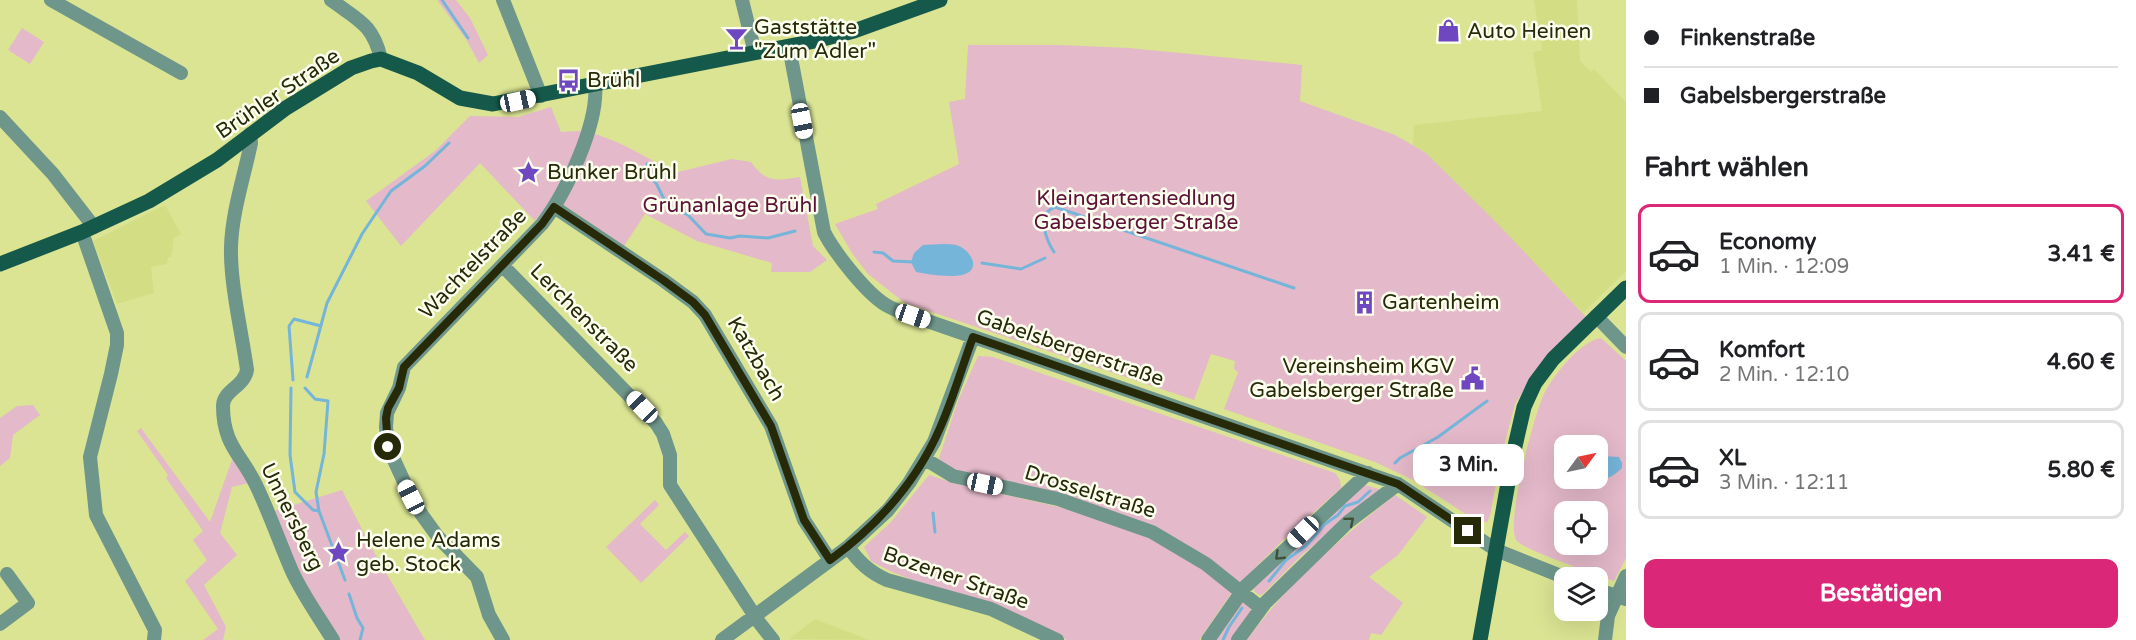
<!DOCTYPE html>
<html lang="de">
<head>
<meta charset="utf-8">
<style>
  body { margin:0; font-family:"Varela Round",sans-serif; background:#f2f2f2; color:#202124; height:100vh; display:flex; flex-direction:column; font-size:22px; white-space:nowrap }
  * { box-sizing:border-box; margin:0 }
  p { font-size:20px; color:#757577 }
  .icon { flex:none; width:33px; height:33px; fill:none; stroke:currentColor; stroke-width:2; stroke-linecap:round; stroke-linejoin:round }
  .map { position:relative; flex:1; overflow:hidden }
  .details { display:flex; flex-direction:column; background:#fff; width:510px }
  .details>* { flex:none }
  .top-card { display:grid; align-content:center; height:132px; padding:0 18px; background:#fff }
  .needle { width:39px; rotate:57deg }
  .buttons { position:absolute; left:1554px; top:435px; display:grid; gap:12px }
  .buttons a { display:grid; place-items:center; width:54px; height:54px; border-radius:12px; background:#fff; box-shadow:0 6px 24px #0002; font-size:30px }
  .end { position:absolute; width:27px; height:27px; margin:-14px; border:8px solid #272a08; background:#fff; box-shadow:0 0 0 3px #fff }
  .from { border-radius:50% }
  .bubble { position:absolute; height:42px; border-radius:12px; background:#fff; box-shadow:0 6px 24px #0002; font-size:20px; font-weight:700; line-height:42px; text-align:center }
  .car { position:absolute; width:18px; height:36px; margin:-18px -9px; border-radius:8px; box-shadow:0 0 4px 2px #0007; background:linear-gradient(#fff 24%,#345 0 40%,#fff 0 76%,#345 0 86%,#fff 0) }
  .top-card b { display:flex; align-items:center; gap:21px; height:57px; font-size:22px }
  .top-card b+b { border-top:2px solid #e0e0e0 }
  .top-card i { width:15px; height:15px; background:#202124 }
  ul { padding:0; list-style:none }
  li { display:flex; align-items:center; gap:18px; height:99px; margin:0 12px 9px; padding:0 6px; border:3px solid #e0e0e0; border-radius:12px }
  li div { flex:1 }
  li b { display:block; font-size:22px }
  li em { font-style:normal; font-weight:700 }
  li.selected { border-color:#db2777 }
  li>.icon { width:54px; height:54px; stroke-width:1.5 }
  h2 { padding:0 18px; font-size:27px; line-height:72px }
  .primary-button { display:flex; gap:12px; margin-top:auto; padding:12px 18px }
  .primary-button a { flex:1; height:69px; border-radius:12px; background:#db2777; color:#fff; font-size:24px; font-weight:700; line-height:69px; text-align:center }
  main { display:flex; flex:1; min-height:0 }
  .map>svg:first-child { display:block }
  .built { fill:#d3de84 }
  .green { fill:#e4b9c9; fill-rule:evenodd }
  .water { fill:#75b5d9 }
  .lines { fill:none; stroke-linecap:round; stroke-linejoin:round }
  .stream { stroke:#75b5d9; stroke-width:3 }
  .minor { stroke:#6f968b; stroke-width:14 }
  .major { stroke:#15594a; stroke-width:15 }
  .oneway { stroke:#405036 }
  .route { stroke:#272a08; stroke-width:8 }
  .labels { text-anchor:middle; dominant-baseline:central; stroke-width:5; stroke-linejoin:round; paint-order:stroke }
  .poi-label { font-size:21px; fill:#272a08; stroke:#fdffef; text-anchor:start }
  .street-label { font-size:21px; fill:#272a08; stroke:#fdffef }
  .park-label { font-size:21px; fill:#5d1138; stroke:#fdffef }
</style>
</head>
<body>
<main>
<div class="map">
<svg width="1626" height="640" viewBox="0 0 1626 640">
  <rect width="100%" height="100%" fill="#dae493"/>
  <path class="built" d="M1534,0h43l3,61 11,11 3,-3 32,33v169l-43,42 -141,-144 -16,-16 -13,-8 1,-20 128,-14 -9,-59 9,-2z
    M165,205l16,29 -7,4 -3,19 -3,1 -1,6 -16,3 3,26 -37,11 -24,-63z
    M815,619l54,21 -80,-1z"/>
  <path class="green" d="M437,0h19l14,18 18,37 -9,8 -13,-24z
    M22,28l22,14 -14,22 -22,-14z
    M968,45h92l69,3 173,17 -2,36 95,34 31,18 68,67 92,97 -48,51 -23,36 -15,57 -10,55 -3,6h-9l-65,-42 -38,-18 -151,-53 14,-37 -4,-3 1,-8 -24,-7 -17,46 -289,-97 -37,-29 -16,-21 -17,-29 43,-15 -2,-5 83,-40 -10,-62 16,-3z
    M551,107l10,25c8,0 17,-2 24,0 27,4 65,27 89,41l58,-14 19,3c15,21 25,19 49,15l13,69 14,14 -17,12h-39l1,-9 -75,-22 -52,-27 -21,32 -70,-48 -19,23 -55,-58 -79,83 -35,-45 69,-50 35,-35 48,1z
    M1601,338l25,23v197l-12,23c-18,-7 -87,-30 -97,-40 -13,-14 18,-129 27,-147 9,-18 36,-53 57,-56zM1564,446h34v32h-34zM1564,512h34v32h-34z
    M978,356l15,1 342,116 5,7 1,8 -60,54 -41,41 -101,-62 -78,-26 -114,-27 -8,-10 19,-57z
    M33,405l7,10 -27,20 -3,23 -10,8v-48l17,-12z
    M141,428l69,94 23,-65 16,26 -17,4 -12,46 17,22 -33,30 22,42 -3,13h-20l15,-11 -33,-48 22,-21 -14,-20 10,-9 -37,-53 2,-3 -31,-44z
    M929,475l28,9 115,26 70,23 45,24 46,34 -34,49h-132l-175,-68 -21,-11 -7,-14 27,-25z
    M1365,485l17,5 -80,65 -39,39 -4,1 -5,-4 1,-6 73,-71z
    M342,490l29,57 54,93h-88l-41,-70 -22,-59z
    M1395,495l32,22 -29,38 -29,22 34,26 -22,32 -10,-2 -2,7h-122c40,-56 94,-102 148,-145z
    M655,500l4,5 -19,19 26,26 19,-18 4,4 -48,47 -35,-36z
    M1243,602l8,7 -1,4 -19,27h-18l26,-36z"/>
  <path class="water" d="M923,245c11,0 29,-3 38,2 5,3 11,9 12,15 3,22 -45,12 -57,10l-5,-10 3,-9z
    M1598,452l5,4 16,1 3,6v5c-12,12 -26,16 -41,11l17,-1z"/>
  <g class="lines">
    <path class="stream" d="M442,0l26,38
      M647,164l2,12 7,7 10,20 4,4 18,8 18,19 24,4 10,-2 28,2 27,-7
      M874,252l9,1 10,8 21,1
      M1054,252c-8,-12 -18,-38 1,-45l239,81
      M982,263l39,6 24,-11
      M307,377l20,-74 35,-69 29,-43 34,-25 24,-23
      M293,380l-4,-54 5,-7 27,7
      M291,388l-1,67 5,37 18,18 6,1
      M305,388l10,11 13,2 -4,53 -8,38 3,19 26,69
      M1395,463l5,-5 38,-21 49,-36
      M933,513l2,19
      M1269,581l17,-21 20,-14 19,-22 13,-9 7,-9 13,-4 12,-11
      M349,594l8,24 6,10 -3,12
      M1223,640l6,-13 13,-19"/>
    <path class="minor" d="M51,0l130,73
      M331,0c27,20 42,24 50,59
      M503,0l38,96
      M742,0l13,53
      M789,47l35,185c10,20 42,61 62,73 8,5 18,8 27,11l485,168 98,66 70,28
      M0,117l53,57 41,53
      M250,134l1,9c-7,34 -19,69 -20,104 -1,37 11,86 16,123 -3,17 -24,20 -24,36 0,39 18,48 33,79 13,27 23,56 35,84 11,25 28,48 42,71
      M554,207l109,73 30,22 12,13 66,111 33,94 26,40
      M82,232l35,101v12l-6,29 -21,83 6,58 59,115 -1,10
      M503,266l153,157 7,11 7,21v30l88,136 15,19
      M1596,316l30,31
      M925,459l28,17 105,23 94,33 54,32 55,44
      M848,547c11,15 21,25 39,33l104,29 66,31
      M1598,590l28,9
      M0,624l28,-21 -21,-29
      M503,640l-14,-25 -12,-38 -39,-40 -16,-22 -11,-18 -23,-50 -2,-20 1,-14 12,-25 5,-21 138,-143c24,-31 57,-101 53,-140
      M722,640l126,-93 40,-37 21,-27 25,-41 39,-105
      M1208,640l37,-53 123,-114
      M1238,640l27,-37 83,-81 50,-38
      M1605,640l3,-24 18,-40"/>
    <path class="major" d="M0,264l82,-32 67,-31 68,-41 69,-52 65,-40 20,-7 10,-2 37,14 42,25 33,6 322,-63 39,-10 86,-31
      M1480,640l33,-185 11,-48 11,-24 18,-24 73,-71"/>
  </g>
  <defs><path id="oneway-chevron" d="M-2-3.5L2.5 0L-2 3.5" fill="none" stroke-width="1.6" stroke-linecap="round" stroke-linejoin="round" transform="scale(1.5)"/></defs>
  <g class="oneway">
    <use href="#oneway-chevron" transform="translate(1350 521) rotate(-40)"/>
    <use href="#oneway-chevron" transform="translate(1279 556) rotate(136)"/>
  </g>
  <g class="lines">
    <path class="route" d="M388,447l-2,-29 2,-10 11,-20 5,-21 138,-143 12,-17 109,73 30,22 12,13 66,111 33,94 26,40c48,-35 86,-77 110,-132 13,-29 22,-61 33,-91l425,147 70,47"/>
  </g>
  <defs>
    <symbol id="shop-bare" viewBox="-9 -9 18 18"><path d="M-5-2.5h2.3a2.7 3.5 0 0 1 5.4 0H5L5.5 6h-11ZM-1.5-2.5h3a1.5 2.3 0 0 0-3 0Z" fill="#6f47c0" stroke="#fdffef" stroke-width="2.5" paint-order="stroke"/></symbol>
    <symbol id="bar-bare" viewBox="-9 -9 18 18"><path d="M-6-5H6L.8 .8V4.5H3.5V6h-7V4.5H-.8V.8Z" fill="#6f47c0" stroke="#fdffef" stroke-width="2.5" paint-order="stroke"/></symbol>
    <symbol id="bus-bare" viewBox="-9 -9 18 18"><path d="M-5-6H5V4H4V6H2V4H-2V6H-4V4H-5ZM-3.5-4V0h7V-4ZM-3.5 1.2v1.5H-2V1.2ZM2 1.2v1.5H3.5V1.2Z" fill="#6f47c0" stroke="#fdffef" stroke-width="2.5" paint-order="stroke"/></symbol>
    <symbol id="sight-bare" viewBox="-9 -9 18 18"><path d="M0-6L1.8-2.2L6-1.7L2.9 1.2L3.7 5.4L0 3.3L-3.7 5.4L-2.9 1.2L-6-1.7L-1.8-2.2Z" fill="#6f47c0" stroke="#fdffef" stroke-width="2.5" paint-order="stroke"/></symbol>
    <symbol id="building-bare" viewBox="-9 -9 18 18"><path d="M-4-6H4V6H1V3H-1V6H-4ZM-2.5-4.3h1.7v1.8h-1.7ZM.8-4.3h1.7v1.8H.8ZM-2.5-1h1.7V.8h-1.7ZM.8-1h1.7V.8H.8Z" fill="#6f47c0" stroke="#fdffef" stroke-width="2.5" paint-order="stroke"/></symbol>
    <symbol id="civic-bare" viewBox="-9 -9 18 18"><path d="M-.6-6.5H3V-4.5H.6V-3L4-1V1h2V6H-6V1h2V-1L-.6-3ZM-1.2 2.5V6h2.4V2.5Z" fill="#6f47c0" stroke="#fdffef" stroke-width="2.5" paint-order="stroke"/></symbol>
  </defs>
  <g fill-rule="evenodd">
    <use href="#shop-bare" x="1432" y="14" width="33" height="33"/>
    <use href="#bar-bare" x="720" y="22" width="33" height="33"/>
    <use href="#bus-bare" x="552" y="64" width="33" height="33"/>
    <use href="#sight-bare" x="512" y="156" width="33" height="33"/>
    <use href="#building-bare" x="1348" y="286" width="33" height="33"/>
    <use href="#civic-bare" x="1456" y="362" width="33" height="33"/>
    <use href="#sight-bare" x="322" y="536" width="33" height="33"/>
  </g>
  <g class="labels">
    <g class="poi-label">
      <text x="754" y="27">Gaststätte<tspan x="754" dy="24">"Zum Adler"</tspan></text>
      <text x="1467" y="31">Auto Heinen</text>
      <text x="587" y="80">Brühl</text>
      <text x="547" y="172">Bunker Brühl</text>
      <text x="1382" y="302">Gartenheim</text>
      <text x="1454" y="366" text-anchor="end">Vereinsheim KGV<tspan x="1454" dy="24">Gabelsberger Straße</tspan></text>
      <text x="356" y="540">Helene Adams<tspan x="356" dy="24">geb. Stock</tspan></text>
    </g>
    <g class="street-label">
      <text transform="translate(278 94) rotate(-34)">Brühler Straße</text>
      <text transform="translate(473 264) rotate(-46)">Wachtelstraße</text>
      <text transform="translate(584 318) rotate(45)">Lerchenstraße</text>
      <text transform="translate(1070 348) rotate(19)">Gabelsbergerstraße</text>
      <text transform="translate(756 359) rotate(60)">Katzbach</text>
      <text transform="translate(1090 492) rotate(17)">Drosselstraße</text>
      <text transform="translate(292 517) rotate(64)">Unnersberg</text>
      <text transform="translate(956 578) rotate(19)">Bozener Straße</text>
    </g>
    <g class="park-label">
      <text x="1136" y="198">Kleingartensiedlung<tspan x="1136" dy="24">Gabelsberger Straße</tspan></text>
      <text x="730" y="205">Grünanlage Brühl</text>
    </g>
  </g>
</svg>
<div class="buttons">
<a><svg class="needle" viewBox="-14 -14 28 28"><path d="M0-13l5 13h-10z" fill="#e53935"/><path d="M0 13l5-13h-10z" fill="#757577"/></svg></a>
<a><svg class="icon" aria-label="locate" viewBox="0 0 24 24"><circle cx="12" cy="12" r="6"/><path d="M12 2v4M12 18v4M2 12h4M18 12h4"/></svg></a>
<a><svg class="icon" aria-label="layers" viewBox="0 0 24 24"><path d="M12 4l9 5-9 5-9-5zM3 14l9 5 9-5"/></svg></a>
</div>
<i class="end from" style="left:388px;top:447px"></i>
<i class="end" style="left:1468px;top:531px"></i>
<div class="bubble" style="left:1413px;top:444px;width:111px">3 Min.</div>
<i class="car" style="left:518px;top:101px;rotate:78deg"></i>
<i class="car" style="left:802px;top:121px;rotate:169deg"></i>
<i class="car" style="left:913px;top:316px;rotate:109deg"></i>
<i class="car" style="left:642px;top:407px;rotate:316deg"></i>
<i class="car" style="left:985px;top:484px;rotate:102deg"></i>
<i class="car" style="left:411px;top:497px;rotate:333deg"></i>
<i class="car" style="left:1303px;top:532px;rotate:226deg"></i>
</div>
<section class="details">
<div class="top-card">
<b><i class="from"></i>Finkenstraße</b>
<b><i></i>Gabelsbergerstraße</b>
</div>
<h2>Fahrt wählen</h2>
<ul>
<li class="selected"><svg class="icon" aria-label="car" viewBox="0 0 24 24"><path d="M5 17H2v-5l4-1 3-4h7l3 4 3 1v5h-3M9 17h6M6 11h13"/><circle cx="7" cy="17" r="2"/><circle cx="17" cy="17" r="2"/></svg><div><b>Economy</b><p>1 Min. · 12:09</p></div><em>3.41 €</em></li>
<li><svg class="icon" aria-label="car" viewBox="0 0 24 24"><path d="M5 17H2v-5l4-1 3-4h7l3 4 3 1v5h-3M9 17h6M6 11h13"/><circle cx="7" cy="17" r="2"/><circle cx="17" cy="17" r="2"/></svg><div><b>Komfort</b><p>2 Min. · 12:10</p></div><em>4.60 €</em></li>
<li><svg class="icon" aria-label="car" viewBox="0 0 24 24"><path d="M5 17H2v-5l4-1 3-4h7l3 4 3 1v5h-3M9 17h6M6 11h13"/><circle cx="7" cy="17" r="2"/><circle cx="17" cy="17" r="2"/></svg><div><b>XL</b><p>3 Min. · 12:11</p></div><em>5.80 €</em></li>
</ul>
<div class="primary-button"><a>Bestätigen</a></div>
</section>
</main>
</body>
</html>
